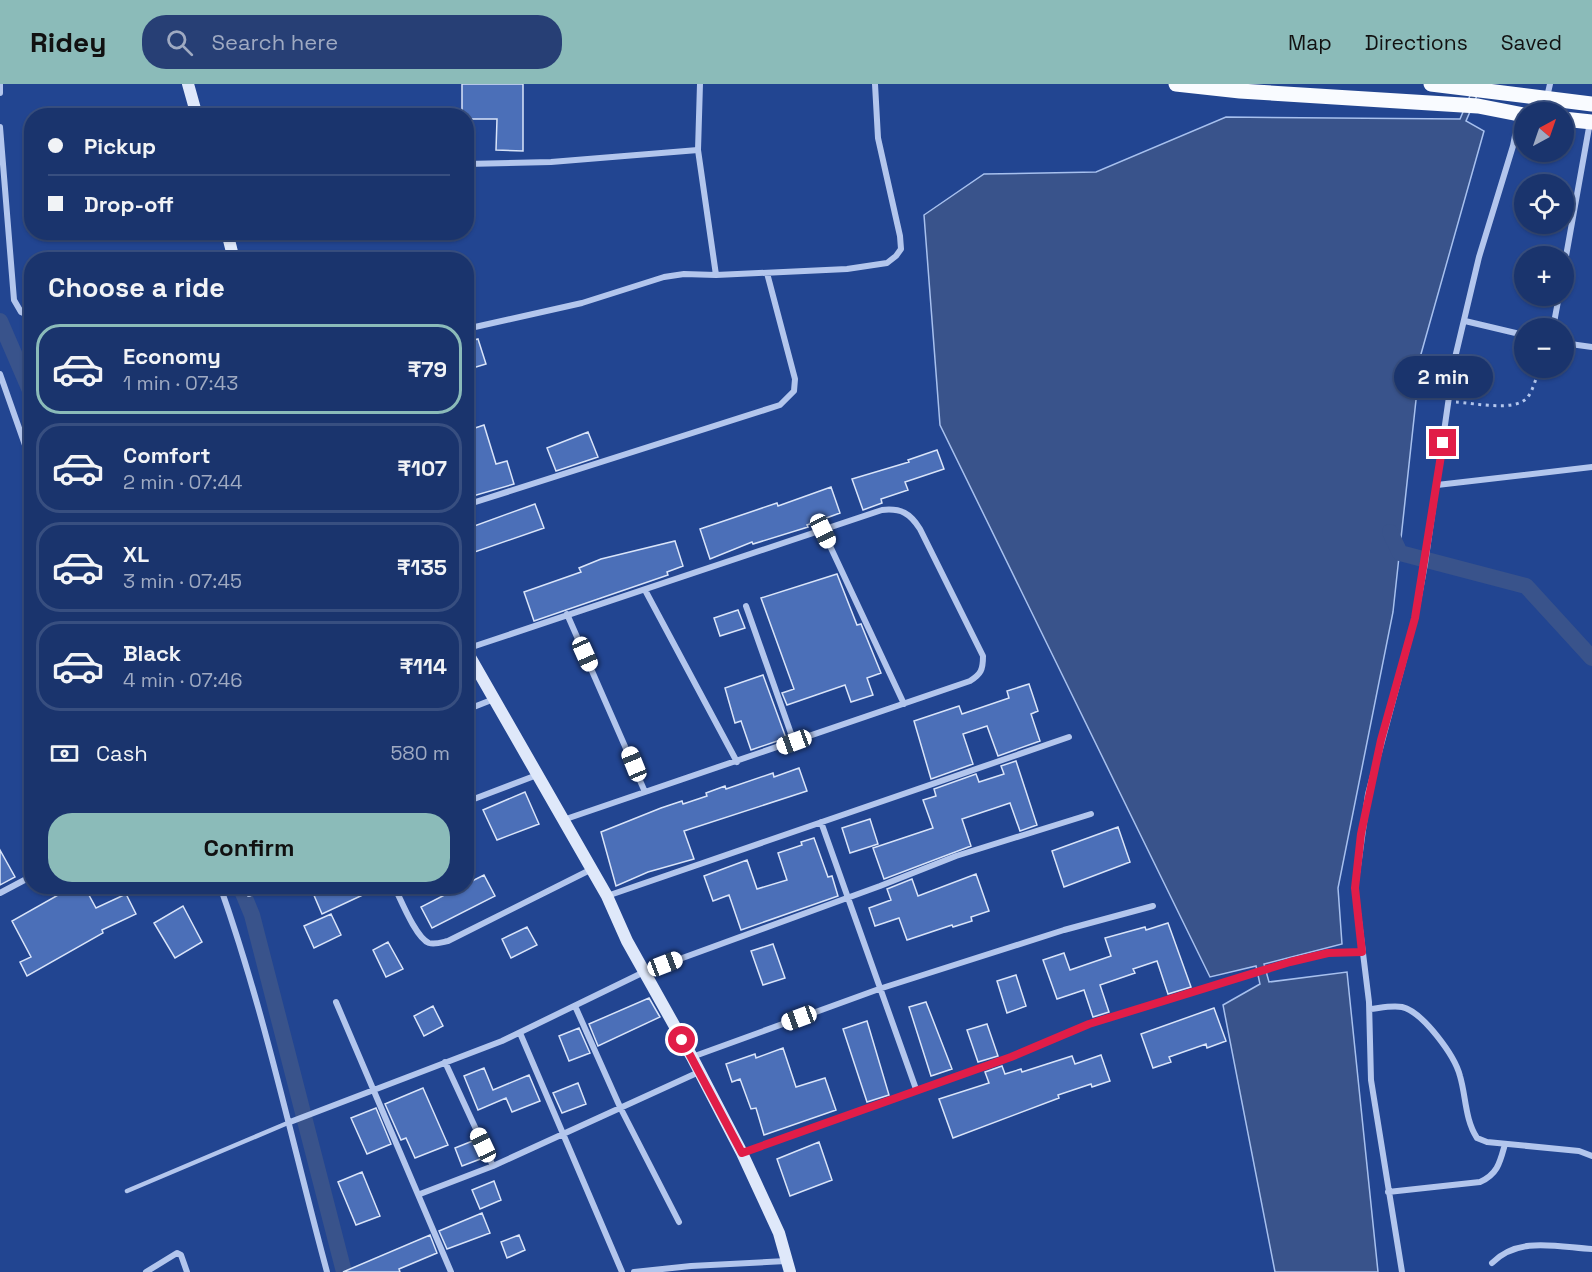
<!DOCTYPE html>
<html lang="en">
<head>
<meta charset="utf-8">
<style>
  body { margin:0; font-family:"Space Grotesk",sans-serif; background:#273f75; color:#f1f3f6; height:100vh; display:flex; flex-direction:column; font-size:22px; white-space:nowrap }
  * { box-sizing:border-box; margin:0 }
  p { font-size:20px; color:#9faac2 }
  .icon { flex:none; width:33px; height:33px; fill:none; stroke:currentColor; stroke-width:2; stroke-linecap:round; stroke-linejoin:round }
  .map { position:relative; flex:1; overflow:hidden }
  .panel { position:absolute; left:24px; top:168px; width:450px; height:642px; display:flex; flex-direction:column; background:#1a346d; border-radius:24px; box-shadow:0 2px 4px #0004,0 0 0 2px #384f80 }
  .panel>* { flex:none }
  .top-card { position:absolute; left:24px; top:24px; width:450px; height:132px; border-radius:24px; box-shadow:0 2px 4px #0004,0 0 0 2px #384f80; display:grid; align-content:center; height:132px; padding:0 24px; background:#1a346d }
  .needle { width:39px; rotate:40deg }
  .controls { position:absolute; left:1514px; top:18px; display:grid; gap:12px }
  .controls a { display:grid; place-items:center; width:60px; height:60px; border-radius:50%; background:#1a346d; box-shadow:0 2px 4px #0004,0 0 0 2px #384f80; font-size:30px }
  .end { position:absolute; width:27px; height:27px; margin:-14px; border:8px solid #e11d48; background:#fff; box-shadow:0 0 0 3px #fff }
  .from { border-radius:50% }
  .bubble { position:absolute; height:42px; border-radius:21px; background:#1a346d; box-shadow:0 2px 4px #0004,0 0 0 2px #384f80; font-size:20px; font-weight:700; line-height:42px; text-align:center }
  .car { position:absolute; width:18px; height:36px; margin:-18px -9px; border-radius:8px; box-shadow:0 0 4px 2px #0007; background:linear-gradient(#fff 24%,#345 0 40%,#fff 0 76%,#345 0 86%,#fff 0) }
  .top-card b { display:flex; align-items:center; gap:21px; height:57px; font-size:22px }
  .top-card b+b { border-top:2px solid #384f80 }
  .top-card i { width:15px; height:15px; background:#f1f3f6 }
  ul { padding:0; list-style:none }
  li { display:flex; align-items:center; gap:18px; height:90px; margin:0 12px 9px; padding:0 12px; border:3px solid #384f80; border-radius:24px }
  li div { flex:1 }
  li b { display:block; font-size:22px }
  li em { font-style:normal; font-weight:700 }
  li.selected { border-color:#8bbbb9 }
  li>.icon { width:54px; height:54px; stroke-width:1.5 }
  h2 { padding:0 24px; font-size:27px; line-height:72px }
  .pay { display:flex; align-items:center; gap:15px; height:66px; padding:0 24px; font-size:22px }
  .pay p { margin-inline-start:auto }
  .primary-button { display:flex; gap:12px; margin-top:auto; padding:12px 24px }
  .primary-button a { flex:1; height:69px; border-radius:24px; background:#8bbbb9; color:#111; font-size:24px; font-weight:700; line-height:69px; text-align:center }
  header { display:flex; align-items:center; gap:36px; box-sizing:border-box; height:84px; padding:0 30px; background:#8bbbb9; color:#111 }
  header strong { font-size:28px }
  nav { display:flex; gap:33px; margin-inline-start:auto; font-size:21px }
  .search { width:420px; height:54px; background:#273f75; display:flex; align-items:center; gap:15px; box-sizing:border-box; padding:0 21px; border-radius:24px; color:#9faac2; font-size:22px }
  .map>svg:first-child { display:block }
  .water { fill:#39538b; stroke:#a7c0ee; stroke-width:1.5 }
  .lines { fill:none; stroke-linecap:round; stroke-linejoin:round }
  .canal { stroke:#39538b; stroke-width:16 }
  .building { fill:#4b6fb8; stroke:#d9e4f9; stroke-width:1.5 }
  .path { stroke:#b3c6ed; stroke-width:3; stroke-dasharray:3 4.5; stroke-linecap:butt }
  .service { stroke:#b3c6ed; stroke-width:4.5 }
  .minor { stroke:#b3c6ed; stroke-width:6 }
  .secondary { stroke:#dfe8fa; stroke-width:12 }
  .primary { stroke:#f9fbff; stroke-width:15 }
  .route { stroke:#e11d48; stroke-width:8 }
</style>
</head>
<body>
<header>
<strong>Ridey</strong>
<div class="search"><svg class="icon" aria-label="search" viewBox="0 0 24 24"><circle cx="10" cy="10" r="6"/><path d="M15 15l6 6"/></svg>Search here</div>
<nav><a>Map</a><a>Directions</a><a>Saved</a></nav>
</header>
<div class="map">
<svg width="1592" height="1188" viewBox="0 0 1592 1188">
  <rect width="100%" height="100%" fill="#224591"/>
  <path class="water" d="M1475,0h7l-16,37 18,10 -63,223 -28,258 -55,276 4,56 -78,20 5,18 78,-10 31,300h-103l-52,-267 37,-21 -4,-18 -46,11 -270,-552 -16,-210 60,-41 112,-2 130,-55 234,2z"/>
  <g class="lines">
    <path class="canal" d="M0,237l32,74
      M1390,448l10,21 126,33 66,72
      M240,802l12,29 92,357"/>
  </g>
  <path class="building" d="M462,0h61v67l-27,-1 1,-31h-31v-3h-4z
    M478,255l8,25 -20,6v-28z
    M484,341l12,39 11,-3 7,23 -48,14v-67z
    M588,348l10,25 -42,14 -9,-23z
    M937,366l7,19 -39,13 3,8 -27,9 1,4 -19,7 -11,-31 57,-17 -1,-2z
    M831,403l9,26 -33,12 1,2 -55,17 -1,-2 -42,17 -10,-30 77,-26 1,3z
    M535,420l9,24 -78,27v-26z
    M675,457l8,25 -16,6 1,3 -134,46 -10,-29 57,-20 -2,-4 22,-9z
    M837,490l20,51 4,-1 20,49 -14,5 6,17 -22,7 -6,-17 -58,20 -5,-12 12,-4 -33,-91z
    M738,526l7,18 -25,8 -6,-18z
    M763,591l23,63 -35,12 -10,-29 -6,2 -10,-35z
    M1029,600l9,27 -7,3 9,27 -42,15 -11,-30 -24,8 10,30 -42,15 -17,-58 45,-15 3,8 47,-16 -2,-7z
    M1016,677l21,64 -17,6 -10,-28 -48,16 9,27 -87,33 -11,-31 60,-20 -10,-28 13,-4 -2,-7 42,-15 3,8 25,-8 -3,-8z
    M799,684l8,23 -123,40 10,28 -46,13 -32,14 -15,-54 60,-24 21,-7 1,3 24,-8 -1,-3 19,-7 1,3 47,-16 1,4z
    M525,708l14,32 -42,16 -14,-30z
    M870,735l8,25 -28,9 -8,-25z
    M1118,743l12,35 -66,25 -12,-36z
    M814,754l14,39 4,-1 6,20 -97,34 -12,-35 -16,6 -9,-25 43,-16 10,29 30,-9 -9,-27 24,-8 -1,-3z
    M0,766l15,27 -15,8z
    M976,790l13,37 -18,6 1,4 -19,6 -1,-2 -45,15 -8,-22 -24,8 -6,-18 22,-8 -4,-11 25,-10 6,17z
    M484,791l11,21 -63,32 -11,-21 41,-21h4v-2z
    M74,802h10l12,22 30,-14 10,20 -34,16 1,3 -76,43 -7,-14 11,-5 -19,-36z
    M310,802h72l-60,28z
    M183,822l19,36 -27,16 -21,-35z
    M331,830l10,21 -27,13 -10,-22z
    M1168,839l23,64 -23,7 -11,-33 -24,8 2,4 -35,12 9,27 -16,5 -9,-27 -27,9 -14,-39 21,-7 6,17 41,-14 -6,-18 40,-11 1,3z
    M527,843l10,18 -26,13 -9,-19z
    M388,858l15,27 -17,8 -13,-27z
    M773,860l12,34 -22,7 -12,-34z
    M1016,891l10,31 -19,7 -10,-32z
    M649,914l11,19 -62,29 -9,-22z
    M926,918l26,67 -21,7 -22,-69z
    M433,922l10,20 -19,10 -10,-20z
    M1214,924l12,33 -19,7 -1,-4 -37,13 2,5 -18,6 -12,-34z
    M867,937l22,74 -22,7 -24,-73z
    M987,940l11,32 -20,6 -11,-32z
    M579,944l11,25 -21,8 -10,-25z
    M783,964l13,39 29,-9 11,32 -72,25 -8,-27 -5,1 -11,-30 -8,3 -6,-18 29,-10 1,4z
    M1101,971l9,26 -18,6 -1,-3 -33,11 1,3 -106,40 -14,-39 50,-16 -4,-11 17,-6 3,8 16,-5 1,3 50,-16 3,8z
    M484,984l9,22 36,-15 11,26 -28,11 -6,-14 -28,12 -14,-34z
    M578,999l8,21 -24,9 -9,-20z
    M423,1004l25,57 -33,13 -9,-20 -5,2 -16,-36z
    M376,1024l15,36 -24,10 -16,-36z
    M475,1056l8,18 -21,8 -7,-18z
    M819,1058l13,38 -42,16 -13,-37z
    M362,1088l18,44 -24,9 -18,-43z
    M494,1097l7,19 -21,9 -8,-19z
    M482,1129l8,20 -43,16 -8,-18z
    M430,1151l7,18 -38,16 1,3h-57z
    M519,1151l6,15 -18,8 -6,-16z"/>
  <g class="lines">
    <path class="path" d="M1456,318c18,1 58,10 71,-4 6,-7 9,-21 13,-30"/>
    <path class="service" d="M127,1107l163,-69"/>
    <path class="minor" d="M0,9v-9
      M1547,13l3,-13
      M0,43l14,173 7,12 11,5
      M698,66l2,-66
      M466,80l85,-2 147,-12 18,125 131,-6 40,-6 9,-7 5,-7 -1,-13 -22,-98 -3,-54
      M1563,189l27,-151
      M1465,237l59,14
      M1553,244l6,-32
      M466,245l116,-26 82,-26 20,-3 32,1
      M1563,259l29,4
      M0,290l32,91
      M1437,401l155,-18
      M466,421l314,-100 14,-14 1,-12 -28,-106
      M823,447l81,173
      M645,506l92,172
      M746,522l48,136
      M567,530l78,178
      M466,565l416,-139c19,-2 28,3 38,19l63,127c0,14 -2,18 -13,25l-407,139
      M466,626l28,-11
      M466,718l71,-27
      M821,738l95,267
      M220,802c45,127 72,257 107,386
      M394,802c7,14 22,52 35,57 6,2 14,-1 19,-2l142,-71
      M0,809l32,-17
      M249,810l17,-8
      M607,812l462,-159
      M336,918l115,270
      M575,922l45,101 59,115
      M1370,925c10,-1 22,-4 32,-2 21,5 53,49 58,69 6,20 5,44 17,62l10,4 92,9 13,5
      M520,949l102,239
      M692,973l187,-68 185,-59 89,-24
      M445,978l48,104
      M290,1038l212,-81 142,-69 236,-86 76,-30 135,-42
      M742,1069l269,-96 78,-33 201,-62 38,-9 34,-1
      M1388,1108l92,-10c18,-8 20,-20 25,-38
      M420,1110l73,-28 206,-94
      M1492,1179c26,-27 66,-16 100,-14
      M146,1188l31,-19 4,2 6,17
      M634,1188l57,-6 95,-5
      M1402,1188l-31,-192 -2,-78 -14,-114 13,-94 47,-176 10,-54 29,-202 25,-105 34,-111 6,-31"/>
    <path class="secondary" d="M188,0l9,32
      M227,148l7,28
      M466,566l141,246 20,45 65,116 50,96 37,80 11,39"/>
    <path class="primary" d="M1176,0l64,7 238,15 46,9
      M1431,0l161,20
      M1563,35l29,3"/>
  </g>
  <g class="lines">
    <path class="route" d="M682,956l60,113 269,-96 78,-33 201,-62 38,-9 34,-1 -7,-64 6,-54 20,-94 34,-122 28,-175"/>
  </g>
</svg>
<div class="controls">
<a><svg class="needle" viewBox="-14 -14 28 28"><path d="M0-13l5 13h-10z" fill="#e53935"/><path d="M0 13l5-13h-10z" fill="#9faac2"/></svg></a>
<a><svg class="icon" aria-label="locate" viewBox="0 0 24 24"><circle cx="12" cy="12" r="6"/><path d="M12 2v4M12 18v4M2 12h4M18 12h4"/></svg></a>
<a>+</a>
<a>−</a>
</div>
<i class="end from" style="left:682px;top:956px"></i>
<i class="end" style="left:1443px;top:359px"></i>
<div class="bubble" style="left:1394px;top:272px;width:99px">2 min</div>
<i class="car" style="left:823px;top:447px;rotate:155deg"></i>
<i class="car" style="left:585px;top:570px;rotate:156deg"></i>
<i class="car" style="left:794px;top:658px;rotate:250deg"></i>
<i class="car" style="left:634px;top:680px;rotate:338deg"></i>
<i class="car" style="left:665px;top:880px;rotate:69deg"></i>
<i class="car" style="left:799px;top:934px;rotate:250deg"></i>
<i class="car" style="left:483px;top:1061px;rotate:335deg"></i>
<div class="top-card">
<b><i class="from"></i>Pickup</b>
<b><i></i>Drop-off</b>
</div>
<section class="panel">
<h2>Choose a ride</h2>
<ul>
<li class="selected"><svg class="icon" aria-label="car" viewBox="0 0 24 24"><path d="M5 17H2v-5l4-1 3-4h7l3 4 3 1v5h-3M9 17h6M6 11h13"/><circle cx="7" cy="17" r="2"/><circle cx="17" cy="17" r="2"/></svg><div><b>Economy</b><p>1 min · 07:43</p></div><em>₹79</em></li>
<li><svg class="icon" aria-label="car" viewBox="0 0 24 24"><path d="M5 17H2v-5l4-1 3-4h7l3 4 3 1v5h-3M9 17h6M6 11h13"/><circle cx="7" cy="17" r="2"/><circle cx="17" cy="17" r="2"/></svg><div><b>Comfort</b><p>2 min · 07:44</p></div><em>₹107</em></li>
<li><svg class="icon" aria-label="car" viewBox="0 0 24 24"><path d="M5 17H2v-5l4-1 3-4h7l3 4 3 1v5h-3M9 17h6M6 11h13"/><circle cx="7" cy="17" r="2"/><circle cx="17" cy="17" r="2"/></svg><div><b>XL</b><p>3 min · 07:45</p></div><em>₹135</em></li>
<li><svg class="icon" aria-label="car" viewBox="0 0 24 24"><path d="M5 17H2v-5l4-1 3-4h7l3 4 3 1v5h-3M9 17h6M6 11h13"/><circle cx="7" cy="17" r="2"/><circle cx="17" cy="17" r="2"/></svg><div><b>Black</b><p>4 min · 07:46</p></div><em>₹114</em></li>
</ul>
<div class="pay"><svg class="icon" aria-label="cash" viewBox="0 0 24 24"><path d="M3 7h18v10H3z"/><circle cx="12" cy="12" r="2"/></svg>Cash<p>580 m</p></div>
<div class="primary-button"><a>Confirm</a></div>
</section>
</div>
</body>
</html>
